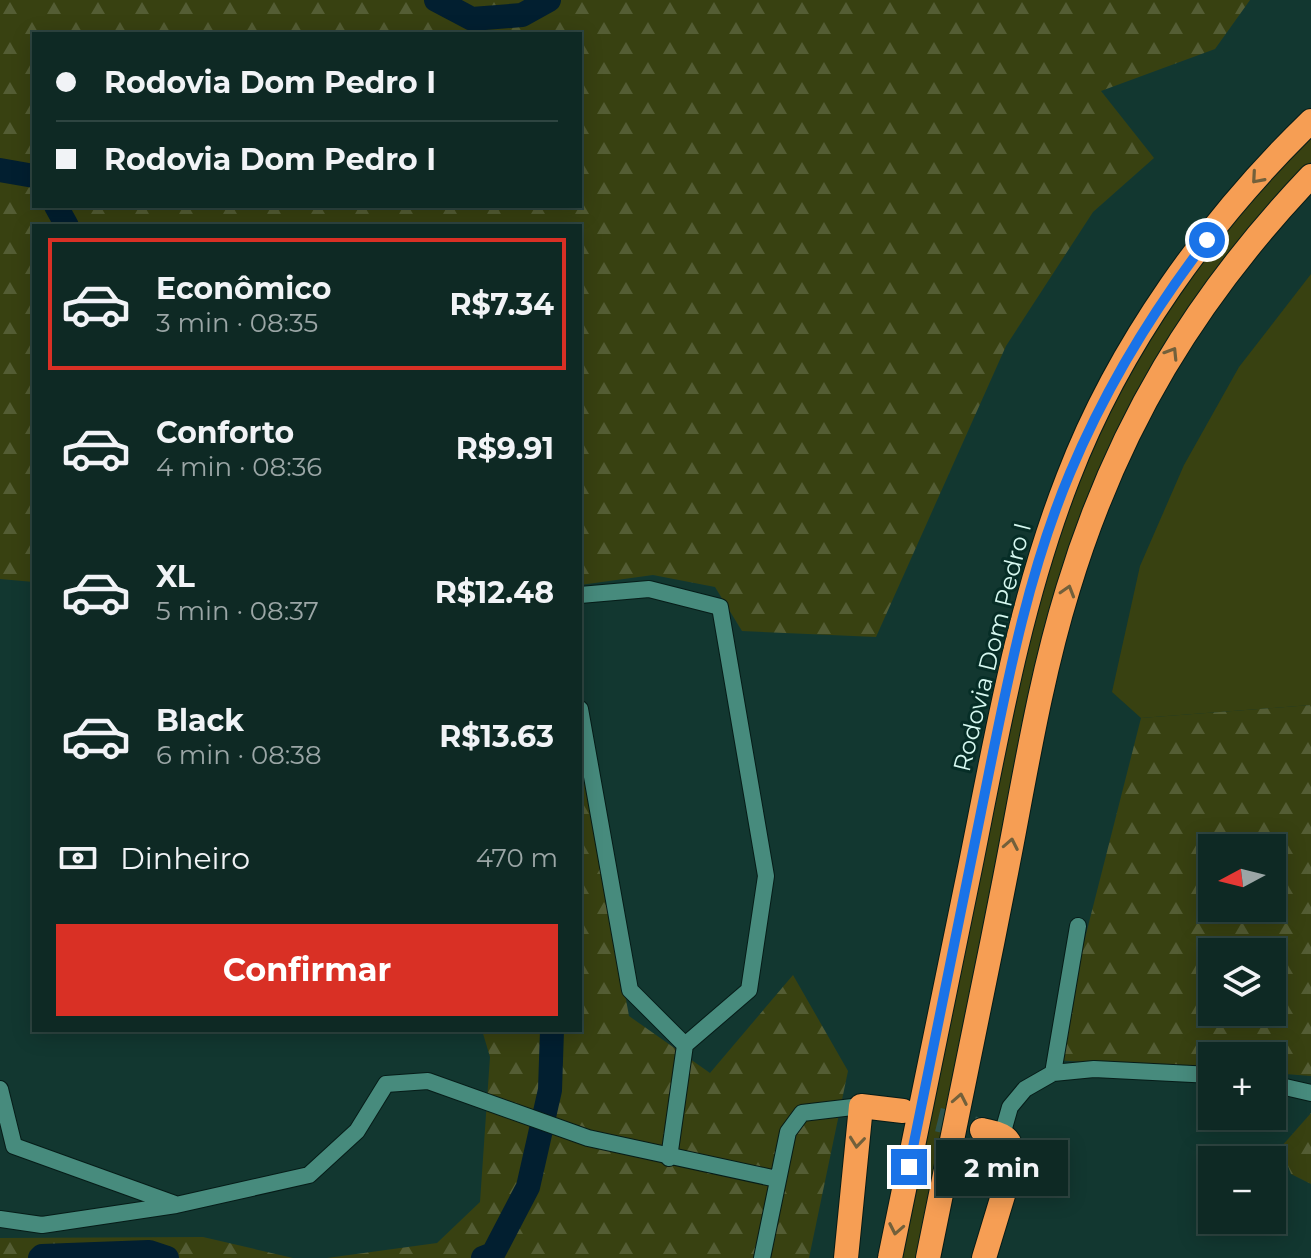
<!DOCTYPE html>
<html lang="pt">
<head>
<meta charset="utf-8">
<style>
  body { margin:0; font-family:Montserrat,sans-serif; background:#17312c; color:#f1f3f6; height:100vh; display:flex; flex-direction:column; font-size:30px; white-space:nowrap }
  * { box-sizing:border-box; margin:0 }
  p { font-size:26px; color:#9ba6a6 }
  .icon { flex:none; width:44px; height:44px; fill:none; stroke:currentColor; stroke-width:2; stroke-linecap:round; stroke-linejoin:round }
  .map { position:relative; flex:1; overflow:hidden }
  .drawer { position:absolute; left:32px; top:224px; width:550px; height:808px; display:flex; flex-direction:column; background:#0e2924; border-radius:0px; box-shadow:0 4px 20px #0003,0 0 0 2px #2e4541 }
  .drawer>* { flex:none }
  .guide { position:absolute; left:32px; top:32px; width:550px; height:176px; border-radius:0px; box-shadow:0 4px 20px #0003,0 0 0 2px #2e4541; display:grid; align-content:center; height:176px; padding:0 24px; background:#0e2924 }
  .needle { width:52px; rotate:263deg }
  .fabs { position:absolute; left:1198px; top:834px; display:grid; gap:16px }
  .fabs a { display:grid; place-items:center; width:88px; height:88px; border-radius:0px; background:#0e2924; box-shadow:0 4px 20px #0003,0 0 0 2px #2e4541; font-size:40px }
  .end { position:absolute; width:36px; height:36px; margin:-18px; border:10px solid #1a73e8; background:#fff; box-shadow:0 0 0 4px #fff }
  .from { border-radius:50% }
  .bubble { position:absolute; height:56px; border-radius:0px; background:#0e2924; box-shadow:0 4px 20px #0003,0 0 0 2px #2e4541; font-size:26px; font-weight:700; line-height:56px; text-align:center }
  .guide b { display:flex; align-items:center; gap:28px; height:76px; font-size:30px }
  .guide b+b { border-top:2px solid #2e4541 }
  .guide i { width:20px; height:20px; background:#f1f3f6 }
  ul { padding:14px 0 0; list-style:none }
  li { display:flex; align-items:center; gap:24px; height:132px; margin:0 16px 12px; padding:0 8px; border:4px solid transparent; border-radius:0px }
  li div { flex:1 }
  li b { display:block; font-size:30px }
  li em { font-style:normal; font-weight:700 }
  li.active { border-color:#d93025 }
  li>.icon { width:72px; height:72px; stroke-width:1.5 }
  .pay { display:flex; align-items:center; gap:20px; height:88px; padding:0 24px; font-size:30px }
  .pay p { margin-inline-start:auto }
  .primary-button { display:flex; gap:16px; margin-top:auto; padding:16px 24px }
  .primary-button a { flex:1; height:92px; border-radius:0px; background:#d93025; color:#fff; font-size:32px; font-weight:700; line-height:92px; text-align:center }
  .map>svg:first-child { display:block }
  .green { fill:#384111 }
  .forest { fill:url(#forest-firs); fill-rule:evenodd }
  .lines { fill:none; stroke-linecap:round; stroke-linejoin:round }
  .river { stroke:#021f30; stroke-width:24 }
  .motorway-tunnel { stroke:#2f544d; stroke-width:24; stroke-dasharray:24 12; stroke-linecap:butt }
  .minor-casing { stroke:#061c18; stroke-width:18 }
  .motorway-casing { stroke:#061c18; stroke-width:26 }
  .minor { stroke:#478b7d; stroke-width:16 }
  .motorway { stroke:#f69e54; stroke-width:24 }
  .oneway { stroke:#72603b }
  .route { stroke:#1a73e8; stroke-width:10 }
  .labels { text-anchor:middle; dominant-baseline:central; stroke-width:6; stroke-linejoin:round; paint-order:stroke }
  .street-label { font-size:24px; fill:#d6f8f0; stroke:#062d26 }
</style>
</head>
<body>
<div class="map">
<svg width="1311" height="1258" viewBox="0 0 1311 1258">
  <defs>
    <pattern id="forest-firs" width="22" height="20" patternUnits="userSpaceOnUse" patternTransform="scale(2)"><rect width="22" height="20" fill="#384111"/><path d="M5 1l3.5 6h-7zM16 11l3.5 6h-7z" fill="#545d34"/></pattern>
  </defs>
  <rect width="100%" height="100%" fill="#123730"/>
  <path class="green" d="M1311,133v29l-32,34 -172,264 -189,798h-19l64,-318 85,-384 62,-152 85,-137z
    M1311,274v431l-170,13 -29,-26 28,-126 44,-101 55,-98z"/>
  <path class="forest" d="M0,0h1250l-35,49 -114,42 53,67 -61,54 -87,134 -130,291 -134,-6 -27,-44 -62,-12 -73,10v-359h-546v356l-34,-3zM34,34h546v172h-546z
    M1311,705v371l-39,-3v-17h-60v14l-158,-10 87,-342zM1212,848h60v60h-60zM1212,952h60v60h-60z
    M580,745l49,271 81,57 83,-98 55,96 -39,187h-482l110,-15 43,-41 10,-145 -8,-27h98z
    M1311,1113v71l-20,-10 -10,-27z
    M203,1237l90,21h-293v-20z"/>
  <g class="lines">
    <path class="river" d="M436,0l36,19 50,-4 27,-15
      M0,170l34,6
      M56,206l11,20
      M40,1258l2,-2 107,-4 18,6
      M483,1258l10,-4 35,-67 22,-97 2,-60"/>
    <path class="motorway-tunnel" d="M903,1111l73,18"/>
    <defs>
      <path id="minor" d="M580,595l69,-6 71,18 46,269 -17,114 -64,55 -16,113
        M580,709l50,281 55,55
        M1053,1073l25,-147
        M1272,1084l39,9
        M0,1089l14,57 161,58
        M1002,1135l8,-28 15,-18 28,-16 41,-4 118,6
        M0,1219l42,6 134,-20 133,-30 48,-44 29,-47 42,-3 160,57 189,41
        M762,1258l26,-126 14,-19 59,-7"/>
      <path id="motorway" d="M982,1130c22,5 29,6 32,29l-30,99
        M846,1258l15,-152 42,5
        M890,1258c27,-132 54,-264 81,-395 26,-130 49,-262 97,-385 51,-133 141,-258 243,-357
        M928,1258c26,-126 52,-253 77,-380 19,-96 34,-195 63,-289 49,-162 127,-291 243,-413"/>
    </defs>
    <use href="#minor" class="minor-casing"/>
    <use href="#motorway" class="motorway-casing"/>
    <use href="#minor" class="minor"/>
    <use href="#motorway" class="motorway"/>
  </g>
  <defs><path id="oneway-chevron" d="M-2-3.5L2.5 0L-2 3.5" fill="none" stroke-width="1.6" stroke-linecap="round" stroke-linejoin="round" transform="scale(2)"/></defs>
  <g class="oneway">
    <use href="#oneway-chevron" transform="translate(1257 178) rotate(131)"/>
    <use href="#oneway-chevron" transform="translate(1172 353) rotate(-58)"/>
    <use href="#oneway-chevron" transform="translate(1068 591) rotate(-73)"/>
    <use href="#oneway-chevron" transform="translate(1011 844) rotate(-79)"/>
    <use href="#oneway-chevron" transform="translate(960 1099) rotate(-79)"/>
    <use href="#oneway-chevron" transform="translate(857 1142) rotate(96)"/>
    <use href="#oneway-chevron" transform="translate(896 1229) rotate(101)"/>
  </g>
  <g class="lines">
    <path class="route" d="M909,1167c23,-119 48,-237 72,-355 23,-113 44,-232 89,-339 35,-84 82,-161 137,-233"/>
  </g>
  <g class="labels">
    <g class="street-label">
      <text transform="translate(992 647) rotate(-76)">Rodovia Dom Pedro I</text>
    </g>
  </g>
</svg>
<div class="fabs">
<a><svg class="needle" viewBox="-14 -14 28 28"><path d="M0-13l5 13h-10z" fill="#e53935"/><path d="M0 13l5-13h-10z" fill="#9ba6a6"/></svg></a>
<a><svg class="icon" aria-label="layers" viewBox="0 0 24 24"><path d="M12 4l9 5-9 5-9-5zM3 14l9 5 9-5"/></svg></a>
<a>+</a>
<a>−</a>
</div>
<i class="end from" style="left:1207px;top:240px"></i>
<i class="end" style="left:909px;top:1167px"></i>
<div class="bubble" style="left:936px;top:1140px;width:132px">2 min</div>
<div class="guide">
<b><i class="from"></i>Rodovia Dom Pedro I</b>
<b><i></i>Rodovia Dom Pedro I</b>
</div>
<section class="drawer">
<ul>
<li class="active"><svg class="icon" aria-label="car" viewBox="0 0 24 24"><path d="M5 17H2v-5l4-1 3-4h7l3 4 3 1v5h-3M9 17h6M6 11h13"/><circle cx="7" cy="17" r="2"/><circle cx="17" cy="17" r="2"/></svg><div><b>Econômico</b><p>3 min · 08:35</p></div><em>R$7.34</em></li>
<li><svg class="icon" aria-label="car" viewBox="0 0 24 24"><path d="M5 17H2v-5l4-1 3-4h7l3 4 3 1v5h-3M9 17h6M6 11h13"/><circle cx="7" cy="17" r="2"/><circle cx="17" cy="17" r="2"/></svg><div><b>Conforto</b><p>4 min · 08:36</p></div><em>R$9.91</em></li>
<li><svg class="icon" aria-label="car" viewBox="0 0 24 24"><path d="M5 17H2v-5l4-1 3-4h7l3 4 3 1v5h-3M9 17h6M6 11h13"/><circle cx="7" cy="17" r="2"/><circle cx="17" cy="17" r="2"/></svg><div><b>XL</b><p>5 min · 08:37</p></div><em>R$12.48</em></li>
<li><svg class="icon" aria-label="car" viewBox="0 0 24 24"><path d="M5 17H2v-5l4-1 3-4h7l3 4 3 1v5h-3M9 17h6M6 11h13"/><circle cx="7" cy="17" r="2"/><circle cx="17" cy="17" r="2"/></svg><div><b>Black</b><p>6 min · 08:38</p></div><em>R$13.63</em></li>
</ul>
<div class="pay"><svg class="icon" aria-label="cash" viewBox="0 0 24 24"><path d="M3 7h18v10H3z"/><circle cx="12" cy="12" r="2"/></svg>Dinheiro<p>470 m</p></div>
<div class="primary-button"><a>Confirmar</a></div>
</section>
</div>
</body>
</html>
